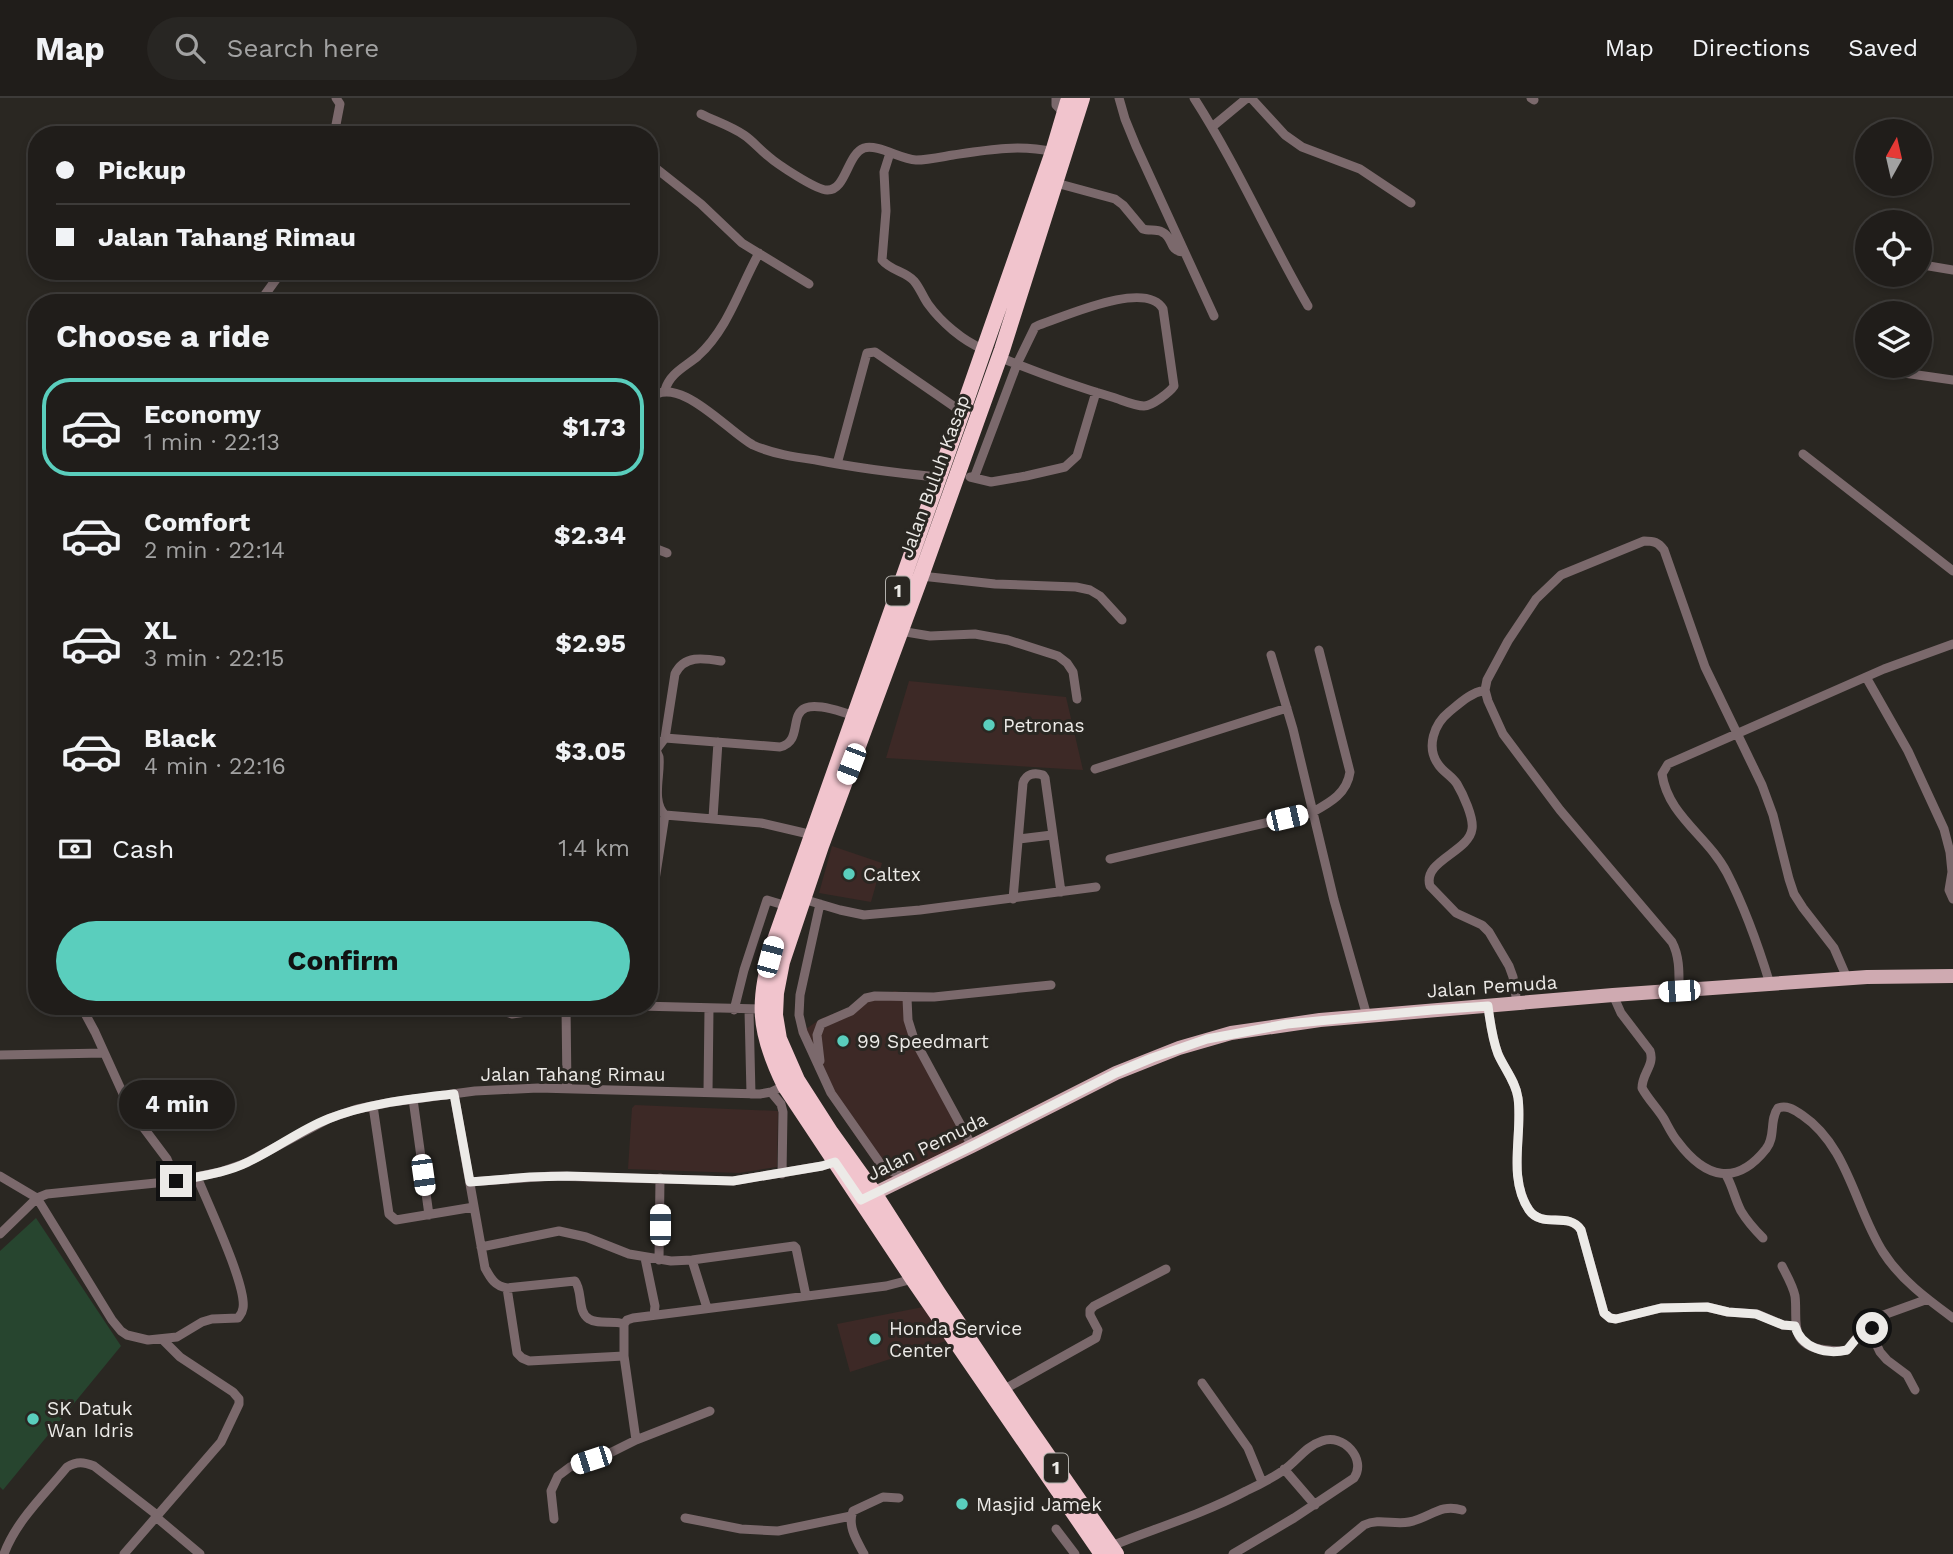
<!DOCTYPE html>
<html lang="en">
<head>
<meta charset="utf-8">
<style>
	body { margin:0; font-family:"Work Sans",sans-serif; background:#282623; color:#f1f3f6; height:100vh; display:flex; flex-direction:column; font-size:26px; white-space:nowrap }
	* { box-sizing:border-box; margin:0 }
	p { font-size:23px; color:#a2a2a2 }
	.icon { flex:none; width:38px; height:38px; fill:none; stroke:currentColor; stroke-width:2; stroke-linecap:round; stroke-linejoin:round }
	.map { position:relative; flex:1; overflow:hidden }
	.side { position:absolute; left:28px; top:196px; width:630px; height:721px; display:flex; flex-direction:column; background:#201d1a; border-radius:28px; box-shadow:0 4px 10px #0003,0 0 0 2px #3d3b39 }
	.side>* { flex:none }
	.hud { position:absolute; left:28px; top:28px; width:630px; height:154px; border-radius:28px; box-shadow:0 4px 10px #0003,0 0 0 2px #3d3b39; display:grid; align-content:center; height:154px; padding:0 28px; background:#201d1a }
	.needle { width:46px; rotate:8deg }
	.buttons { position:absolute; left:1855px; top:21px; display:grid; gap:14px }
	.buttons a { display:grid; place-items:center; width:77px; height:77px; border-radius:50%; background:#201d1a; box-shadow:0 4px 10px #0003,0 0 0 2px #3d3b39; font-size:35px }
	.end { position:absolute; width:32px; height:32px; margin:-16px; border:9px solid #eceae7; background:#111; box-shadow:0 0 0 4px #111 }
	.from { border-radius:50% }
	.bubble { position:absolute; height:49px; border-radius:24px; background:#201d1a; box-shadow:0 4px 10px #0003,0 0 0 2px #3d3b39; font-size:23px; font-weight:700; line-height:49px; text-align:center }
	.car { position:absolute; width:21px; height:42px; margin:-21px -10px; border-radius:9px; box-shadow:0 0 5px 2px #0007; background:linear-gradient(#fff 24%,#345 0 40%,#fff 0 76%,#345 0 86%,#fff 0) }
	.hud b { display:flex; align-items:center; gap:24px; height:66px; font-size:26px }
	.hud b+b { border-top:2px solid #3d3b39 }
	.hud i { width:18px; height:18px; background:#f1f3f6 }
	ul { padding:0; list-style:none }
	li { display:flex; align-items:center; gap:21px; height:98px; margin:0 14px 10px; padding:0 14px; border:4px solid transparent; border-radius:28px }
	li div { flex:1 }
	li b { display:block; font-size:26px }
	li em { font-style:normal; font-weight:700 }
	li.on { border-color:#5acebd }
	li>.icon { width:63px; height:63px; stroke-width:1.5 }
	h2 { padding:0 28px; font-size:32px; line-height:84px }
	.pay { display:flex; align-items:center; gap:18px; height:77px; padding:0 28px; font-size:26px }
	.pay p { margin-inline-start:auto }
	.action { display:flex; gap:14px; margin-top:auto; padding:14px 28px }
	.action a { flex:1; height:80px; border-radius:42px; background:#5acebd; color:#111; font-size:28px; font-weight:700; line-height:80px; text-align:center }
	header { display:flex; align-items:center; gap:42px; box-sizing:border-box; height:98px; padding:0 35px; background:#201d1a; border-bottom:2px solid #3d3b39 }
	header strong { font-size:33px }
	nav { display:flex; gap:38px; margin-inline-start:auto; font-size:24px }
	.search { width:490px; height:63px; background:#282623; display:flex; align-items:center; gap:18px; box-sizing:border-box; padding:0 24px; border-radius:38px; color:#a2a2a2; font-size:26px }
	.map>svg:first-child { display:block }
	.commercial { fill:#3d2926 }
	.garden { fill:#27452f }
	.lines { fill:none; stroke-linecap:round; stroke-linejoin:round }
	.street { stroke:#7b696c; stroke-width:9 }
	.primary { stroke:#cfaab1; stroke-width:14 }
	.highway { stroke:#f1c4cd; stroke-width:16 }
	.route { stroke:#eceae7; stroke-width:9 }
	.poi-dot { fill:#5acebd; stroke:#2a2722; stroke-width:2.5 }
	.labels { text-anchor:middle; stroke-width:6; stroke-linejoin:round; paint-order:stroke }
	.shield { fill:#2a2722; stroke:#b2b0ac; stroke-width:2 }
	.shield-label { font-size:18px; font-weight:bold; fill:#eceae7 }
	.street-label { font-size:19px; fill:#eceae7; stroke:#2a2722 }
	.poi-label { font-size:19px; fill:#eceae7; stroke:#2a2722; text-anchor:start }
</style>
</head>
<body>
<header>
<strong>Map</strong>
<div class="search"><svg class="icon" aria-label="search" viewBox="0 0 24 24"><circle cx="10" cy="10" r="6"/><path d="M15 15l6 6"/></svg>Search here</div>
<nav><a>Map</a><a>Directions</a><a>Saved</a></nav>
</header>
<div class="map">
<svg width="1953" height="1456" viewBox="0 0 1953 1456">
	<rect width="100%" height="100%" fill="#2a2722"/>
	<path class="commercial" d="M909,583L1066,599L1083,672L886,660Z
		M832,748L882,765L871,804L819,795Z
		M895,893L911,897V920L917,943L974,1043L886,1082L828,998L800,935L822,920Z
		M635,1007L778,1013L777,1069L739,1075L628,1071L632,1010Z
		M923,1209L946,1243L850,1274L837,1226Z"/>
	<path class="garden" d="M36,1120L121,1248L3,1392L0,1389V1153Z"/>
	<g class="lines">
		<path class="street" d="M1056,0V7L1065,16
			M1119,0L1125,21L1136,48L1214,218
			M1194,0C1237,67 1268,139 1308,208
			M1251,0L1285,37L1302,49L1360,71L1411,105
			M1531,0L1534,2
			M701,16C715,23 731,28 744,37C753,43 759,51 768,58C777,66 816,92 827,92C846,93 847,56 864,50C878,46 900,61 916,62C928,62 941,59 953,57C986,52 1020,46 1053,54
			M1212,29L1247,0
			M334,37L340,6L336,0
			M890,55L884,74L886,113L882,162C891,173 905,173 914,183C920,190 923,199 928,206C941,224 963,243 983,251
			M653,68L701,106L742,145L809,186
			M1056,85L1115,101L1123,107L1143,131C1149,133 1157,131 1162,134C1174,139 1168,153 1183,154
			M1923,167L1953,172
			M259,205L282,173
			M1890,273L1953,282
			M665,292C670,275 685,269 698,258C728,231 740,189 759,155
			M649,301C678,274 727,333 753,347C773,356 795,359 816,362C856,370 897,375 937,379
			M1803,356L1953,473
			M837,366L867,255L875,254L962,314
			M970,379L991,384L1026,378L1065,369L1077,358L1096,294
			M974,380L1017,266L1035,229L1039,227C1064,219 1146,181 1163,211L1174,288C1170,294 1152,308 1144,308C1134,308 1122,302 1112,299C1074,288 1036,274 999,259
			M649,448L667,455
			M921,478L995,486L1076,489L1090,492L1100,498L1122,522
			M900,533L930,538L975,536L1008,542L1058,558L1067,565L1073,574L1077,601
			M1271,557L1293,631L1334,802L1367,918
			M1866,579L1908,653L1944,731L1950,754L1952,774L1949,792L1953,801
			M1485,592C1470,595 1460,605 1449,614C1434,626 1426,649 1438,666C1443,674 1452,678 1457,686C1463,696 1474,720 1472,731C1469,754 1422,763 1430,788L1456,815L1482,827L1489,834L1509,868L1513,879L1517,905
			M665,640L780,649C813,641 769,587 854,618
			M649,646L656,652L659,659C661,677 651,703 665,717L649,821
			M656,652L665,640L675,576C684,557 703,560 721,563
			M1095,671L1287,610
			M665,717L761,725L813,737
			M713,720L718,644
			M1019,741L1052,737
			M1110,761L1313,714C1331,704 1347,695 1350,674L1319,552
			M803,801L840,812L864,817L920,812L1096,789
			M1013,801L1023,685C1026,676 1034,674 1043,677L1045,680L1061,794
			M820,806L800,897L799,917L803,934L831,995L880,1065L889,1072L906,1080
			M1770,886C1759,850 1744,808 1727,775C1708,738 1668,718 1662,676L1668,666L1884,571L1953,546
			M1679,893C1679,876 1680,859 1672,844L1560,712L1503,636L1488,603L1485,592L1487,582L1508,543L1536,501L1561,477L1644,443C1654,443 1658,444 1664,452L1705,569L1762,687L1773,717L1789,781L1794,796L1803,810L1834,850L1847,880
			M1613,897L1621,915L1650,953C1655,967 1642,975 1642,990C1648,1001 1657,1010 1664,1021C1668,1028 1672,1037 1678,1044C1705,1080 1736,1089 1766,1051C1776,1039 1769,1022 1778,1010C1788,1007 1794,1012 1802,1017C1848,1048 1855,1110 1883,1154C1900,1181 1927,1201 1953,1220
			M907,900L908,922L914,941L972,1048
			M81,908L95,934L124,998L137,1021L167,1061L176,1083
			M504,908L506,914L512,916L570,908
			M639,908L761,911
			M1488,908C1490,924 1492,940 1498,956C1504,970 1516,984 1518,1000C1523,1036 1507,1078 1529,1112C1542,1131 1569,1113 1581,1132L1604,1215L1610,1220L1616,1221L1661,1210L1707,1209L1728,1214L1757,1216L1783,1227L1795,1228
			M566,909L567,990
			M734,912L744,872L767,802L787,808
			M749,912L751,996
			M0,957L104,955
			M820,963L817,937L821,926L851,913L866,900L875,898L934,899L1051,887
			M708,994L709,911
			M771,994L781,1006L783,1014L782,1076
			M454,996L485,1170C491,1181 495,1188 507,1190L517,1255L522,1260L529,1263L624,1258
			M413,1001L429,1117
			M373,1008L389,1116L396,1122L474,1109
			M1726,1077C1733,1089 1735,1102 1741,1113C1747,1123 1755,1132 1763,1140
			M0,1078L37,1100L112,1222L121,1233L127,1237L148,1242L177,1239L202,1224L212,1221L238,1220C241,1216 242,1216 243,1210C247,1188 207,1104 197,1079
			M470,1084L551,1078L733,1083L822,1068L835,1064
			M0,1136L37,1100L47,1096L176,1083L220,1074L246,1065L330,1020L357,1011L392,1004L475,993L538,990L760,996L771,994L786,987
			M481,1149L559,1133L586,1139L629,1156L671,1163L692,1162L794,1148L796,1150L806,1198
			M645,1160L655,1208L654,1217
			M659,1162L660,1080
			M692,1162L707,1210
			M1782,1168C1787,1178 1793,1188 1795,1198C1798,1221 1788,1245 1820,1251C1829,1252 1838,1254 1847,1252L1867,1227L1878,1219L1928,1201
			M507,1190L575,1183C583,1193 577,1214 589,1221C598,1227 614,1222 624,1226
			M1871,1223L1872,1237L1880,1254L1887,1262L1907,1277L1915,1292
			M1202,1285L1248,1350L1262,1384
			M1003,1292L1096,1240L1098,1232L1090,1217V1212L1094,1208L1166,1171
			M636,1342L624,1258V1226L627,1222L633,1220L886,1188L913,1181
			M1284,1371L1315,1407
			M156,1419L200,1456
			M685,1420L741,1431L778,1433L851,1418
			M554,1421L551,1393L558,1378L570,1369L612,1354L636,1342L710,1313
			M1056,1431L1075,1456
			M1111,1448C1156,1430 1203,1416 1246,1393C1259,1387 1272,1380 1284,1372C1297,1363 1306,1348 1322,1343C1343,1335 1367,1361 1354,1380L1294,1420L1233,1456
			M4,1456C16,1423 45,1396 67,1369C77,1363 84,1364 94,1368L157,1417
			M124,1456L221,1344L239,1306V1301L233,1294L180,1259L162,1241
			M864,1456C857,1443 847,1428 853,1413L883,1399L899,1400
			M1329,1456L1364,1427C1379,1420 1394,1427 1409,1424C1430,1420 1440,1405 1462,1412"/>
		<path class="primary" d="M865,1100L972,1048L1116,975L1179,950L1231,935L1320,922L1613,897L1867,879L1953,878"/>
		<path class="highway" d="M1069,0L1053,54L967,300L775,842C758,903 756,929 785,988L913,1181L1102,1456
			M1082,0L1002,252L921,478L821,748L782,864L776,895L775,917L779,941L797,982L831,1035L874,1095L938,1195L1025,1325L1116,1456"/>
	</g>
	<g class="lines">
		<path class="route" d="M176,1083C200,1078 226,1075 248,1064C276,1051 300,1032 328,1021C368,1005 412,1001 454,996L470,1084L530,1079L567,1078L733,1083L822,1068L835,1064L861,1102L972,1048L1116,975L1152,960L1207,941L1287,926L1432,912L1488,908C1490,924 1492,940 1498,956C1504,970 1516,984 1518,1000C1523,1036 1507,1079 1529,1112C1542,1131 1569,1113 1581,1132L1604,1215L1610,1220L1616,1221L1661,1210L1707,1209L1728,1214L1756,1216L1783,1227L1795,1228C1801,1250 1826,1257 1847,1252L1871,1223L1872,1230"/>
	</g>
	<g class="poi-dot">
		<circle cx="989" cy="627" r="7"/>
		<circle cx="849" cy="776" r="7"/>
		<circle cx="843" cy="943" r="7"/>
		<circle cx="875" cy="1241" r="7"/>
		<circle cx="33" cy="1321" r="7"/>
		<circle cx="962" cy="1406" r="7"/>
	</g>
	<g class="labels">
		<g class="shield">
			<rect x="886" y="478.5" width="24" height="29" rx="5"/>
			<rect x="1044" y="1355.5" width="24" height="29" rx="5"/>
		</g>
		<g class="shield-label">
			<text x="898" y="499">1</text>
			<text x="1056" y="1376">1</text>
		</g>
		<g class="street-label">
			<text transform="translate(934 378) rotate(-70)" y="7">Jalan Buluh Kasap</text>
			<text transform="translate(1492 888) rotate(-4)" y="7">Jalan Pemuda</text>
			<text x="573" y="983">Jalan Tahang Rimau</text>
			<text transform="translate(927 1048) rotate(-26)" y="7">Jalan Pemuda</text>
		</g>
		<g class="poi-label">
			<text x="1003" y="634">Petronas</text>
			<text x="863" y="783">Caltex</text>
			<text x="857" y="950">99 Speedmart</text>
			<text x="889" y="1237">Honda Service<tspan x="889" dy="22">Center</tspan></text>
			<text x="47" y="1317">SK Datuk<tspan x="47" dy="22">Wan Idris</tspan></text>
			<text x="976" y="1413">Masjid Jamek</text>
		</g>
	</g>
</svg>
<div class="buttons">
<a><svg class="needle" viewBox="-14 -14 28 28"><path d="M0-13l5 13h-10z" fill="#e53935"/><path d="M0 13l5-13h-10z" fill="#a2a2a2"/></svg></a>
<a><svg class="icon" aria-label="locate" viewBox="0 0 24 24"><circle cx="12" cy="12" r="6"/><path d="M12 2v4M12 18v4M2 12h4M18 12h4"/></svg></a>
<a><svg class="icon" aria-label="layers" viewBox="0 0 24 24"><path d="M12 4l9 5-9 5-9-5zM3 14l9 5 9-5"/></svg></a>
</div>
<i class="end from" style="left:1872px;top:1230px"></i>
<i class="end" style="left:176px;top:1083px"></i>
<div class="bubble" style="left:119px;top:982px;width:116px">4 min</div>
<i class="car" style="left:851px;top:666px;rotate:201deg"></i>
<i class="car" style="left:1287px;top:720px;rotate:77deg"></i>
<i class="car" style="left:770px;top:859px;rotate:15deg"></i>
<i class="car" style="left:1679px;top:893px;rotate:266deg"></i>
<i class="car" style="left:423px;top:1077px;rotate:172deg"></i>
<i class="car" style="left:660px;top:1127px;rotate:0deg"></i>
<i class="car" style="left:591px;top:1362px;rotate:252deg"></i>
<div class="hud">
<b><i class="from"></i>Pickup</b>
<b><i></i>Jalan Tahang Rimau</b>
</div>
<section class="side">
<h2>Choose a ride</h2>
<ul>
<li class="on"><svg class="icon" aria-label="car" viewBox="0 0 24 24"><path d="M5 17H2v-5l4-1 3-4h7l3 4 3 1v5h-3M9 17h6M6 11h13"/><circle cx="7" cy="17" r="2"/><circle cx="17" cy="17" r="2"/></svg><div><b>Economy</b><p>1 min · 22:13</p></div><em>$1.73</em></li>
<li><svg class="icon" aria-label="car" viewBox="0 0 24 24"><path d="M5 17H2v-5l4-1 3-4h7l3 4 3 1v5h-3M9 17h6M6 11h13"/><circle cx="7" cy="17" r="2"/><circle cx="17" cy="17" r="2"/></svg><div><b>Comfort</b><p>2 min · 22:14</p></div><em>$2.34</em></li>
<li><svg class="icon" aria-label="car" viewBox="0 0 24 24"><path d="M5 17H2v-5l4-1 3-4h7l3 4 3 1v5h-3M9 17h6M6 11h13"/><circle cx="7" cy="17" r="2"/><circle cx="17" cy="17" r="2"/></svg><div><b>XL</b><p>3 min · 22:15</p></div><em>$2.95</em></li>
<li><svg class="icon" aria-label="car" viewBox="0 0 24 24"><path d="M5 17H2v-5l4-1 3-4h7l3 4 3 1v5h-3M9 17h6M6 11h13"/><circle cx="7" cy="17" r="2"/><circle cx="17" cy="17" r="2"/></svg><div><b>Black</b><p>4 min · 22:16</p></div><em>$3.05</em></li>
</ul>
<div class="pay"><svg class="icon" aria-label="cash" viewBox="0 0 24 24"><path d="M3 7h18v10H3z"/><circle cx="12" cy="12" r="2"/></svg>Cash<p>1.4 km</p></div>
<div class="action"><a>Confirm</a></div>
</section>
</div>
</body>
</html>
